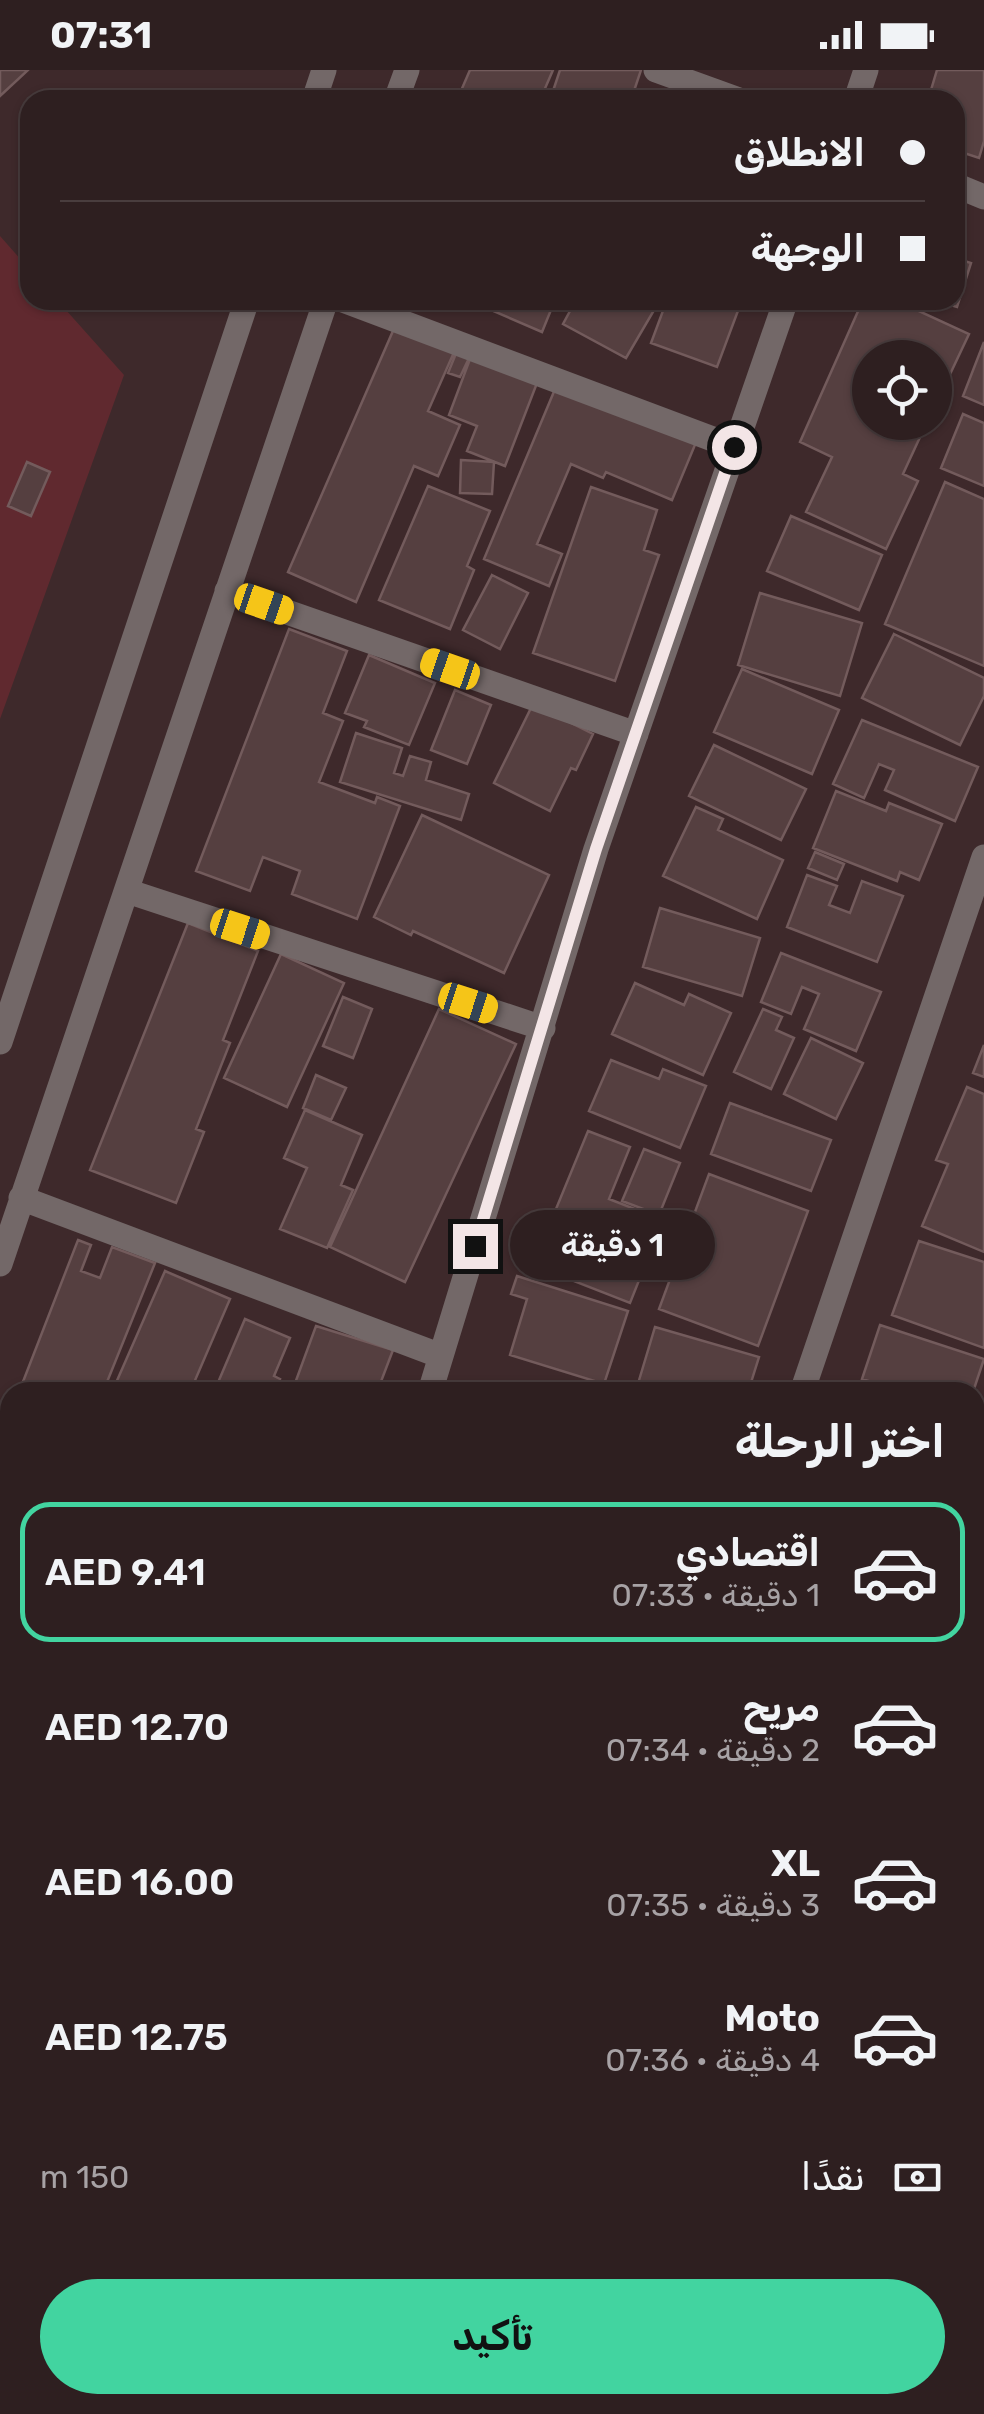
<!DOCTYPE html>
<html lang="ar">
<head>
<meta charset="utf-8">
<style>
	body { margin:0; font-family:Rubik,"Noto Sans Arabic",sans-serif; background:#362729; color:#f1f3f6; direction:rtl; height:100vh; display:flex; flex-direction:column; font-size:38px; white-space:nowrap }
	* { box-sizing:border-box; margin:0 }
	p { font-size:32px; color:#a7a2a5 }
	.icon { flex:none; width:55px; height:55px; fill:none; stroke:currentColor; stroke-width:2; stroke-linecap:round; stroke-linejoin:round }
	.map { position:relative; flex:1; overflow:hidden; direction:ltr }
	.drawer { position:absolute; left:0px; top:1312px; width:985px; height:1032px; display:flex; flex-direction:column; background:#2e1f20; border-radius:30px 30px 0 0; box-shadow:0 2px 8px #0004,0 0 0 2px #493d3e; direction:rtl }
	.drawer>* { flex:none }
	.top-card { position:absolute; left:20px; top:20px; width:945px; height:220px; border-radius:30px; box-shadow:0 2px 8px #0004,0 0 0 2px #493d3e; direction:rtl; display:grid; align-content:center; height:220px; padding:0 40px; background:#2e1f20 }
	.buttons { position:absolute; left:852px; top:270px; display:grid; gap:20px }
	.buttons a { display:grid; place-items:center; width:100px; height:100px; border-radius:50%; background:#2e1f20; box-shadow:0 2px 8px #0004,0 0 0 2px #493d3e; font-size:50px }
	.end { position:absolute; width:45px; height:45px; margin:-22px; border:12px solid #f3e5e6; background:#111; box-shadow:0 0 0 5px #111 }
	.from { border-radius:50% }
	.bubble { position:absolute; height:70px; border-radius:35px; background:#2e1f20; box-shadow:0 2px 8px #0004,0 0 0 2px #493d3e; font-size:32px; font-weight:600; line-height:70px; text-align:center; direction:rtl }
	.car { position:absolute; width:30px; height:60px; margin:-30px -15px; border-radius:12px; box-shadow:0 0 8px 2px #0007; background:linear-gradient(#f5c518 24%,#345 0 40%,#f5c518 0 76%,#345 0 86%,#f5c518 0) }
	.top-card b { display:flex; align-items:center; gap:35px; height:95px; font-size:38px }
	.top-card b+b { border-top:2px solid #493d3e }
	.top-card i { width:25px; height:25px; background:#f1f3f6 }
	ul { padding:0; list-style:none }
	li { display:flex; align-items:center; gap:30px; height:140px; margin:0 20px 15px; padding:0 20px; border:5px solid transparent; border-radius:30px }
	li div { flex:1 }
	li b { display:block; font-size:38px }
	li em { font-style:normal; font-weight:600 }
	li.on { border-color:#42d4a0 }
	li>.icon { width:90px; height:90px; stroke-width:1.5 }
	h2 { padding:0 40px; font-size:45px; line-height:120px }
	.pay { display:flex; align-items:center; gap:25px; height:110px; padding:0 40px; font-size:38px }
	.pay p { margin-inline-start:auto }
	.cta { display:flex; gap:20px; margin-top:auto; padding:20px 40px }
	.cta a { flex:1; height:115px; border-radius:60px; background:#42d4a0; color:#111; font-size:40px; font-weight:600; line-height:115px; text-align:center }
	.status { display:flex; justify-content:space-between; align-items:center; height:70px; padding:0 50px; background:#2e1f20; direction:ltr }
	.status svg { height:28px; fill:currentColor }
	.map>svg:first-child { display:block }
	.green { fill:#60292f }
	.building { fill:#553f40; stroke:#735b5c; stroke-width:2.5 }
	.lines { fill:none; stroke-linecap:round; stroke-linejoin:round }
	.minor { stroke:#736868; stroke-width:25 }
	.major { stroke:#b59fa0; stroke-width:25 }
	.route { stroke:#f3e5e6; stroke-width:12 }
</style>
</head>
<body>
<div class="status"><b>07:31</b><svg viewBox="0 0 49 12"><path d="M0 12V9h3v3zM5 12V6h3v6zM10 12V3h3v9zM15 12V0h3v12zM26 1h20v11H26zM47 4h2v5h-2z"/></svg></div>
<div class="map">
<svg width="984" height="2344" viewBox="0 0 984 2344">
	<rect width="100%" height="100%" fill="#3e292b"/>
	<path class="green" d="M0,166L30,200V230H57L124,305L0,649Z"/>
	<path class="building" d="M0,0H28L0,26Z
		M470,0H553L540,30H457Z
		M560,0H641L631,30H550Z
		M937,0H984V71L979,88L955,80V30H928Z
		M955,188L971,193L957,237L934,230H955Z
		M468,230H555L542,262Z
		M576,230H660L626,288L563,254Z
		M667,230H742L717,297L651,273Z
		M863,230H895L969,264L935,336V288H870V352H927L903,404L918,411L886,479L806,442L832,387L800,372Z
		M396,254L455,280L428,341L460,355L438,406L414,396L356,532L288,502Z
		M984,272V335L963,326Z
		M457,281L470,286L460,307L448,303Z
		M470,289L537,313L505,396L467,381L477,356L449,345Z
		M558,312L697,370L672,430L606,402L603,408L571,394L537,474L562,484L549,516L484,489Z
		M963,344L984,353V416L941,398Z
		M461,390L494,392L492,424L460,423Z
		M27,392L50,402L31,446L8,436Z
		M945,412L984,429V596L885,554Z
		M428,416L490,441L467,496L474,500L450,559L379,530Z
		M591,417L657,440L644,480L659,485L615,611L533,583Z
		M791,446L882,485L859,540L767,501Z
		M492,505L528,523L500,579L463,560Z
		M760,523L862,553L840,626L738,595Z
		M289,559L347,581L323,643L343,651L319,712L375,733L377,727L400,736L357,849L292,824L300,801L263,787L250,821L196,801Z
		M894,564L984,608V626L960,675L862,628Z
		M369,585L435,613L409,675L364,657L367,651L345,643Z
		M742,599L839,640L812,704L714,662Z
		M455,620L491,635L467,694L431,680Z
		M533,634L593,664L576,700L571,698L550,741L494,713Z
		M862,650L978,697L955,751L885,720L894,700L879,694L864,728L833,714Z
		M356,663L402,678L394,703L403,706L410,686L431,692L426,710L469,724L461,750L340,712Z
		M714,675L806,719L781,770L689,726Z
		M836,721L886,741L889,733L942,754L919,810L900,802L897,811L813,778Z
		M696,737L723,749L718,760L783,790L757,849L663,806Z
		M422,745L549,805L504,903L413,861L411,865L374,847Z
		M815,782L844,794L837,810L808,798Z
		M807,805L837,816L829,835L850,843L862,811L903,826L877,892L787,857Z
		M660,838L760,868L742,926L643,897Z
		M188,853L258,881L223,970L230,973L196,1059L204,1062L176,1133L90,1100Z
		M781,883L881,922L856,981L804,959L819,924L802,917L791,944L761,932Z
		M281,884L344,913L287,1037L224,1008Z
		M635,913L684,935L689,924L731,943L703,1005L612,964Z
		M343,927L372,939L353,988L323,976Z
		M439,939L516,974L405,1212L330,1177Z
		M763,939L782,947L776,960L794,968L771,1019L734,1002Z
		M811,968L863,993L836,1049L784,1024Z
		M984,975V1007L973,1003Z
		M611,990L659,1009L663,999L706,1016L680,1078L589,1041Z
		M316,1005L346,1018L331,1050L303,1038Z
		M967,1017L984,1024V1182L922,1156L948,1094L936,1090Z
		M730,1033L831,1070L811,1121L711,1084Z
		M305,1040L362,1065L341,1115L353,1120L327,1178L280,1159L307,1098L284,1088Z
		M588,1061L630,1077L609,1129L663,1150L630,1233L533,1195Z
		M644,1079L680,1093L659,1145L622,1131Z
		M709,1104L808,1141L758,1276L659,1239Z
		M78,1170L91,1175L81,1201L100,1208L112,1177L155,1193L103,1322H19Z
		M919,1171L984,1192V1278L892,1245Z
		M165,1201L230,1229L190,1322H112Z
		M517,1206L628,1241L604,1314L510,1285L527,1229L511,1224Z
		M245,1249L290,1268L274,1306L280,1309L274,1322H214Z
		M880,1255L984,1289L973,1322H904L862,1309Z
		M316,1256L393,1280L377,1322H313L294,1316Z
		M655,1257L759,1287L748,1322H657L637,1317Z
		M10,1345V1426L0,1422V1371Z
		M984,1391V1434L975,1431V1417Z
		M984,1573V1672L975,1669V1602Z
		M975,1676L984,1679V1692L975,1720Z
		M3,2024L10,2033V2088L0,2096V2027Z
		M10,2119V2194L0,2204V2129Z
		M984,2240V2344L960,2335H975V2264Z
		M92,2335H274L282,2344H100Z
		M784,2335H827L824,2344H806Z"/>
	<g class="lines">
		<path class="minor" d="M656,0L739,30
			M314,30L324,0
			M396,30L407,0
			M856,30L866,0
			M955,115L984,127
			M343,230L734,377
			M227,521L636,664
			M127,821L543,958
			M0,972L247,230
			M21,1128L441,1286
			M0,1194L326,230
			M430,1322L596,779L786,230
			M802,1322L984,787
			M975,1502L984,1505
			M650,2335L658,2344"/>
		<path class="major" d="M0,1567L10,1571
			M0,1650L10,1654
			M0,1795L10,1806
			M975,1892L984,1894
			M0,1952L10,1962
			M975,2006L984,2010
			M367,2335L376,2344
			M491,2335L499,2344"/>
	</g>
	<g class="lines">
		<path class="route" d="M475,1176L596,779L734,377"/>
	</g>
</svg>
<div class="buttons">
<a><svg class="icon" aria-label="locate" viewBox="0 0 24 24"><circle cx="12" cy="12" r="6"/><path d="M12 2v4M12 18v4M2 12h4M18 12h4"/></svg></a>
</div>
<i class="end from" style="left:734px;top:377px"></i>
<i class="end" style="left:475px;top:1176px"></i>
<div class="bubble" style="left:510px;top:1140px;width:205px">1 دقيقة</div>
<i class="car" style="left:264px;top:534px;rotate:109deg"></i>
<i class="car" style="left:450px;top:599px;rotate:289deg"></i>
<i class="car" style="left:240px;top:859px;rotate:108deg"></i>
<i class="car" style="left:468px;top:933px;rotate:108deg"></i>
<div class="top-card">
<b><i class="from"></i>الانطلاق</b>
<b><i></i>الوجهة</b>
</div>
<section class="drawer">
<h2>اختر الرحلة</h2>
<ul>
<li class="on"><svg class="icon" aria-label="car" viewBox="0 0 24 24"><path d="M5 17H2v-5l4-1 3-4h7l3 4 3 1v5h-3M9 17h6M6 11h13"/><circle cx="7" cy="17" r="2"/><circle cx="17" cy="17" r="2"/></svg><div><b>اقتصادي</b><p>1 دقيقة · 07:33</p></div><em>AED 9.41</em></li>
<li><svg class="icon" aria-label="car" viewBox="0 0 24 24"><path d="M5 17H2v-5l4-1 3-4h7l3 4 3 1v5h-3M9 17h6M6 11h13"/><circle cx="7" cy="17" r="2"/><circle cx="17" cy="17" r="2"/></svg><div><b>مريح</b><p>2 دقيقة · 07:34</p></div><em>AED 12.70</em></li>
<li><svg class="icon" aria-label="car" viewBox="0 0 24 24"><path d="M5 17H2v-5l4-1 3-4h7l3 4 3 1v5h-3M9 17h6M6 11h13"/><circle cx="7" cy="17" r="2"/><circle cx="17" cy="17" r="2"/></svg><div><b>XL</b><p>3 دقيقة · 07:35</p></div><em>AED 16.00</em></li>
<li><svg class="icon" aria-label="car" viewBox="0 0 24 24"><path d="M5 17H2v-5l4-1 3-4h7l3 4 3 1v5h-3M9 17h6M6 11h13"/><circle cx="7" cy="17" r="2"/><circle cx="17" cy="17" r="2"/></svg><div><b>Moto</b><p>4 دقيقة · 07:36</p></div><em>AED 12.75</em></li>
</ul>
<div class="pay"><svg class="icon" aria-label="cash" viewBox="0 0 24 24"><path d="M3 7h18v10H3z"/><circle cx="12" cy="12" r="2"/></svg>نقدًا<p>150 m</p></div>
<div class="cta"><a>تأكيد</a></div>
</section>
</div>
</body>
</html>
